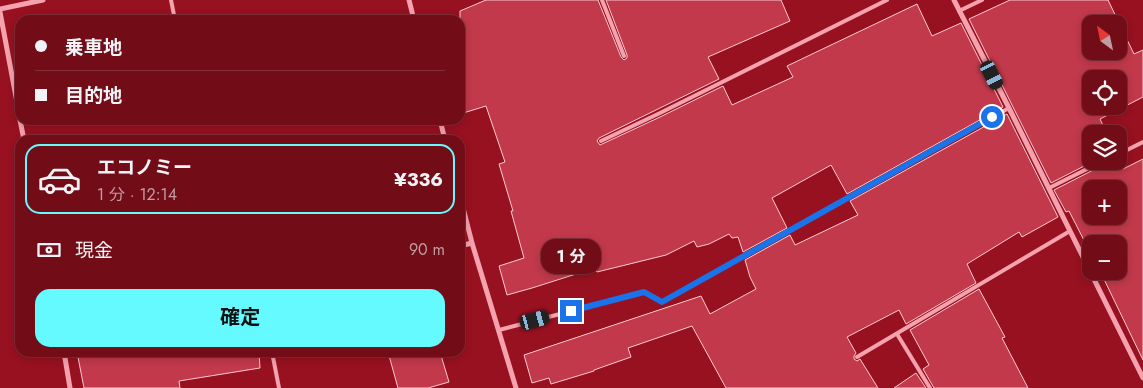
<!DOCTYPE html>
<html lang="ja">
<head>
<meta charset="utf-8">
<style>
	body { margin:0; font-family:Jost,"Noto Sans JP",sans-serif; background:#771621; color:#f1f3f6; height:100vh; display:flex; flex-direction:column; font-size:19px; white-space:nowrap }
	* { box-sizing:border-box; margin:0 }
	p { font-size:16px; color:#c19ca2 }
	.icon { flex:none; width:28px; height:28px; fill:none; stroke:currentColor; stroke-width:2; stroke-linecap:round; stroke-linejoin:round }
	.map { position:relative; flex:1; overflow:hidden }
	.side { position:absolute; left:15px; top:135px; width:450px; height:222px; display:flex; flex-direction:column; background:#720d18; border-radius:15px; box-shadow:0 2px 8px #0003,0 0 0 1px #842d37 }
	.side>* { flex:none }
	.top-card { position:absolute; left:15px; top:15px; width:450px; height:110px; border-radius:15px; box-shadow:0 2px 8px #0003,0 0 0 1px #842d37; display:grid; align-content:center; height:110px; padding:0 20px; background:#720d18 }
	.needle { width:32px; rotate:327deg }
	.tools { position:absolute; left:1082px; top:15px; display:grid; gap:10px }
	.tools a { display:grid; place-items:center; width:45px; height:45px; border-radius:10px; background:#720d18; box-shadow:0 2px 8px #0003,0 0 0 1px #842d37; font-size:25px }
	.end { position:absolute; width:22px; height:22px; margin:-11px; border:6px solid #1a73e8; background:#fff; box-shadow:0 0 0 2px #fff }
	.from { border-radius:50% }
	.bubble { position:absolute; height:35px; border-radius:15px; background:#720d18; box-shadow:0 2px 8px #0003,0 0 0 1px #842d37; font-size:16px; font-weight:700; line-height:35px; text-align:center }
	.car { position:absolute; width:15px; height:30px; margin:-15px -8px; border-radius:6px; box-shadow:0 0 4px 1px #0007; background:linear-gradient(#222 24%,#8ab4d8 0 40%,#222 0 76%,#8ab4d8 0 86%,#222 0) }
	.top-card b { display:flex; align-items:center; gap:18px; height:48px; font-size:19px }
	.top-card b+b { border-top:1px solid #842d37 }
	.top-card i { width:12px; height:12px; background:#f1f3f6 }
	ul { padding:9px 0 0; list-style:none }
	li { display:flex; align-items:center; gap:15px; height:70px; margin:0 10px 8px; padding:0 10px; border:2px solid #842d37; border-radius:15px }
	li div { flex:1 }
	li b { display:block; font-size:19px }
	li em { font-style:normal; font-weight:700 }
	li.selected { border-color:#65faff }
	li>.icon { width:45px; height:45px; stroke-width:1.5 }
	.pay { display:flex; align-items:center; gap:12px; height:55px; padding:0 20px; font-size:19px }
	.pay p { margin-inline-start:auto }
	.button { display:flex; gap:10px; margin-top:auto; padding:10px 20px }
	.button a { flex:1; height:58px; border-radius:15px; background:#65faff; color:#111; font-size:20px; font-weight:700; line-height:58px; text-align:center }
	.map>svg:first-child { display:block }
	.building { fill:#c1394a; stroke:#fecad1; fill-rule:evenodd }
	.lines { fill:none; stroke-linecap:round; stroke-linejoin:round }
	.lane { stroke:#f4a2ad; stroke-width:4 }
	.street { stroke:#f4a2ad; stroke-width:5 }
	.route { stroke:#1a73e8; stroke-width:6 }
</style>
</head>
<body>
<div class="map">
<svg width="1143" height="388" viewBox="0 0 1143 388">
	<rect width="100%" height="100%" fill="#981120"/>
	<path class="building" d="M486,0H598L621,57L624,60L627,58V55L606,0H781L790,21L708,57L719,79L599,138L597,141L600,145L660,117L723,86L732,105L793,77L787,66L917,4L932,36L961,23L1003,107L847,194L831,165L772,198L787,228L743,252L738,237L732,238L729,234L709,244L697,247L694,241L666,255L597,272L595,268L532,288L507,295L499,266L524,258L511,211H513L499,164L505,162L486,106L460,114V11Z
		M1010,0H1108L1134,54L1143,50V97L1100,119L1107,134H1091V161H1094L1051,183L969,19ZM1091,24H1119V51H1091ZM1091,79H1119V106H1091Z
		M1007,114L1058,217L1022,237L1019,232L967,264L976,283L906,324L899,310L847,337L856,353L854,356V359L857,361L860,359L878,388H726L692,326L628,348L631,357L594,370V371L551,384L549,378L532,383L524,355L701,296L710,314L756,289L750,277L745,260L790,235L795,245L858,215L850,201Z
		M1119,159L1123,169L1143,159V360L1100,271H1119V244H1091V254L1069,211L1066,212L1054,190L1105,164L1107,161H1119ZM1091,189H1119V216H1091Z
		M979,289L1005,337L1002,338L1028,388H934L923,369L929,365L910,330Z
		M77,352H259L260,368L179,381L180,388H84Z
		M388,352H440L449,382L428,388H398Z
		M916,373L926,388H894Z"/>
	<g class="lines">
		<path class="lane" d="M171,0L175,20
			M602,0L624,56
			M959,11L982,0
			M601,141L658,114L887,0
			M1119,154L1143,142
			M1049,188L1103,161
			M499,330L644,292L662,302L1009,108
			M897,334L930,388
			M272,352L279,388
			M857,357L1070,231"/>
		<path class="street" d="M409,0L414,20
			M954,0L1009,108L1143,378
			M0,9L43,0
			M0,12L20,118
			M20,120L24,140
			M440,120L445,140
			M460,196L472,243L516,388
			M460,246L472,243
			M64,352L70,388"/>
	</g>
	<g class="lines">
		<path class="route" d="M571,311L644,292L662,302L992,117"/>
	</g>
</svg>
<div class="tools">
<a><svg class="needle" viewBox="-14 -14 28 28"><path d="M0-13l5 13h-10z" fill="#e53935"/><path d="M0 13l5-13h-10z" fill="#c19ca2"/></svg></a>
<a><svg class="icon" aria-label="locate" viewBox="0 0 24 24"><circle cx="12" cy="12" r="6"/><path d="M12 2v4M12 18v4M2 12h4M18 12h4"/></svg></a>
<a><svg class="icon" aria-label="layers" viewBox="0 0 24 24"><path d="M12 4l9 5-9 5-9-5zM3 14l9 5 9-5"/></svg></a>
<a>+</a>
<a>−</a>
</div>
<i class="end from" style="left:992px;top:117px"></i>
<i class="end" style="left:571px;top:311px"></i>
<div class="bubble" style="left:541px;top:239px;width:60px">1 分</div>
<i class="car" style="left:992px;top:75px;rotate:153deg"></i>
<i class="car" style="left:535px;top:320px;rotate:75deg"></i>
<div class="top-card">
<b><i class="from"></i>乗車地</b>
<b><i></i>目的地</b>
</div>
<section class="side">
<ul>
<li class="selected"><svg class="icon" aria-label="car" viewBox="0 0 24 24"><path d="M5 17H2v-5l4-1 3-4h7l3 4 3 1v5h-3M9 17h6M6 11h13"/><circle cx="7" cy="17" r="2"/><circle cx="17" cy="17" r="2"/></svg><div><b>エコノミー</b><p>1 分 · 12:14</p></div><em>¥336</em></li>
</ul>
<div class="pay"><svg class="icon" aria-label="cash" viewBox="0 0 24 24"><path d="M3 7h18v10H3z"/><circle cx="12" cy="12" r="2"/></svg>現金<p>90 m</p></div>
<div class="button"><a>確定</a></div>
</section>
</div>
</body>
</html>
